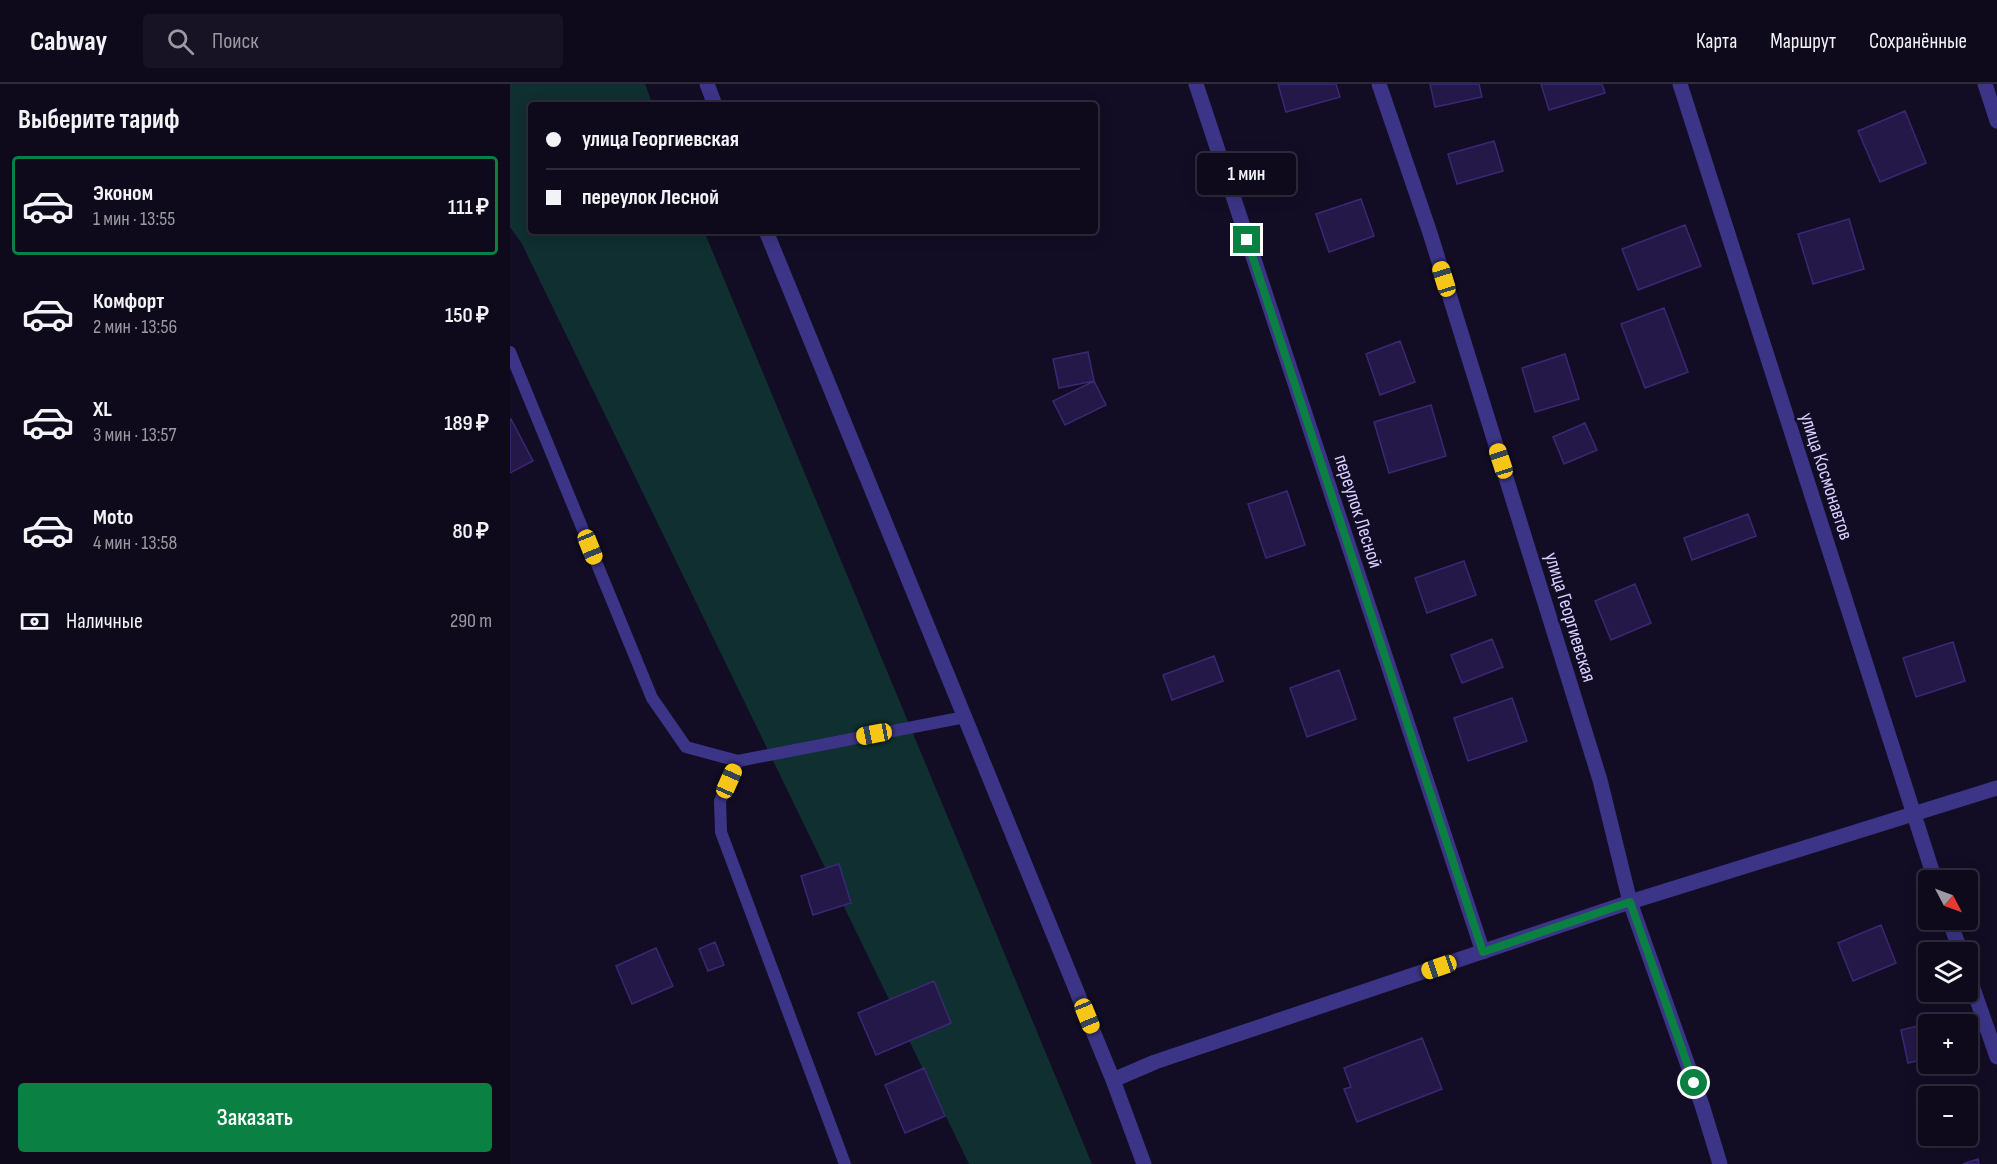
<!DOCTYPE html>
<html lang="ru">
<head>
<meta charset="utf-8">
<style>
	body { margin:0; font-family:"Sofia Sans Condensed",sans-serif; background:#171325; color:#f1f3f6; height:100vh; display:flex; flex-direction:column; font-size:22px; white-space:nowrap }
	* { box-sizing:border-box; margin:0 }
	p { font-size:20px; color:#9b9aa3 }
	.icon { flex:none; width:33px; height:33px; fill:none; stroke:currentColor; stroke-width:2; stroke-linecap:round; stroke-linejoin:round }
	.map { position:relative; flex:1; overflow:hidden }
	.drawer { display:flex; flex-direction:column; background:#0e0a1c; width:510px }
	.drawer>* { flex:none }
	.guide { position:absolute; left:18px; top:18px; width:570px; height:132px; border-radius:6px; box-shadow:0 3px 15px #0003,0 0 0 2px #2e2b3b; display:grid; align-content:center; height:132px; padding:0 18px; background:#0e0a1c }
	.needle { width:39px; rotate:131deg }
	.buttons { position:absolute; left:1408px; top:786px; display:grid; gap:12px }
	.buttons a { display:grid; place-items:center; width:60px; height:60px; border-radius:6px; background:#0e0a1c; box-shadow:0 3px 15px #0003,0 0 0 2px #2e2b3b; font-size:30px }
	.end { position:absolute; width:27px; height:27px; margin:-14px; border:8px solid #0b8043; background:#fff; box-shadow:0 0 0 3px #fff }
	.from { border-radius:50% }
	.bubble { position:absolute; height:42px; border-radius:6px; background:#0e0a1c; box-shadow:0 3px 15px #0003,0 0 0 2px #2e2b3b; font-size:20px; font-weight:600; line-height:42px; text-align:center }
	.car { position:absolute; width:18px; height:36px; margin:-18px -9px; border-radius:8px; box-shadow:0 0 4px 2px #0007; background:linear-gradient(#f5c518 24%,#345 0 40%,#f5c518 0 76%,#345 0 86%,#f5c518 0) }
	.guide b { display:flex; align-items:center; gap:21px; height:57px; font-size:22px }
	.guide b+b { border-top:2px solid #2e2b3b }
	.guide i { width:15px; height:15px; background:#f1f3f6 }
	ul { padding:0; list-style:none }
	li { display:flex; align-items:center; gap:18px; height:99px; margin:0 12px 9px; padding:0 6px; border:3px solid transparent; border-radius:6px }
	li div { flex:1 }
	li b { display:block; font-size:22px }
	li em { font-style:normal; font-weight:600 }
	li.on { border-color:#0b8043 }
	li>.icon { width:54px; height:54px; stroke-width:1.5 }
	h2 { padding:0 18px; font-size:27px; line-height:72px }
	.pay { display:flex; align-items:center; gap:15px; height:66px; padding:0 18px; font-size:22px }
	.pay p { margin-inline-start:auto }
	.action { display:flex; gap:12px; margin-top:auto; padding:12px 18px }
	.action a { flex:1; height:69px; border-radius:6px; background:#0b8043; color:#fff; font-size:24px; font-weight:600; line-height:69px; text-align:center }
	header { display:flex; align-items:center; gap:36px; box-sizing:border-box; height:84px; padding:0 30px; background:#0e0a1c; border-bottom:2px solid #2e2b3b }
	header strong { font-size:28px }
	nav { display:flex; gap:33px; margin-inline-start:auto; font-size:21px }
	.search { width:420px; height:54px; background:#171325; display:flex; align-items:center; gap:15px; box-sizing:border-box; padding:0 21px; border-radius:6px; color:#9b9aa3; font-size:22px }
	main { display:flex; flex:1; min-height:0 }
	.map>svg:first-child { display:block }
	.green { fill:#102f30 }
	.building { fill:#241848; stroke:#3b2875; stroke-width:1.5 }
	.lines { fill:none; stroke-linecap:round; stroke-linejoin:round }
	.service { stroke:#3c3587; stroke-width:12 }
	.minor { stroke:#3c3587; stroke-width:15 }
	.route { stroke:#0b8043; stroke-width:8 }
	.labels { text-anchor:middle; stroke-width:6; stroke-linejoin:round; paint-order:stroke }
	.street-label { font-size:20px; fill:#d9d1ff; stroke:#120d25 }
</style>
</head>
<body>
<header>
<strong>Cabway</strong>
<div class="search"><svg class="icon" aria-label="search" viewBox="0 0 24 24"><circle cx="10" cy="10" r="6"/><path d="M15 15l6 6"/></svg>Поиск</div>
<nav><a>Карта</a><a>Маршрут</a><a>Сохранённые</a></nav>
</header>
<main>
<section class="drawer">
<h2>Выберите тариф</h2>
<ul>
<li class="on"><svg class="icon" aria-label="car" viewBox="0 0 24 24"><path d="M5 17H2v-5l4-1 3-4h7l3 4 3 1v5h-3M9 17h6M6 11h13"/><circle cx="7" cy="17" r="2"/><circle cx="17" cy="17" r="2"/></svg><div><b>Эконом</b><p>1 мин · 13:55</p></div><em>111 ₽</em></li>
<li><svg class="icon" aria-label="car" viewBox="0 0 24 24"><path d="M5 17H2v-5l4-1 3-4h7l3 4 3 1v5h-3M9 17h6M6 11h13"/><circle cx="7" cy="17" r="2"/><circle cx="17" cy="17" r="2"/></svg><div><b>Комфорт</b><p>2 мин · 13:56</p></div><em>150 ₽</em></li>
<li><svg class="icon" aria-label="car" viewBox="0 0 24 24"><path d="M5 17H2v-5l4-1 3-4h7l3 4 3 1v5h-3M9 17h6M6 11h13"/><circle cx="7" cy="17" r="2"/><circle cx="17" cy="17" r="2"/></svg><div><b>XL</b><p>3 мин · 13:57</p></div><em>189 ₽</em></li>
<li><svg class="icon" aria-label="car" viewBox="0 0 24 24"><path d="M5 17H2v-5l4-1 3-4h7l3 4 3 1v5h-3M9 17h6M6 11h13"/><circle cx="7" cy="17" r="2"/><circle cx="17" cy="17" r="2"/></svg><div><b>Moto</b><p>4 мин · 13:58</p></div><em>80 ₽</em></li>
</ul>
<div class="pay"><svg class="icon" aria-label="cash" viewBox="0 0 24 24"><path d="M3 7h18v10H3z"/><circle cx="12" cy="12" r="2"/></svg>Наличные<p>290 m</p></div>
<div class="action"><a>Заказать</a></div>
</section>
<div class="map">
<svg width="1487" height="1080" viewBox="0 0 1487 1080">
	<rect width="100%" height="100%" fill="#120d25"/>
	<path class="green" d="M0,0H135L143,21H21V147H194L582,1080H459L12,160L0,143Z"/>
	<path class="building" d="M768,0H826L830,13L776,28Z
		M920,0H969L972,13L925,23Z
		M1031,0H1092L1095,9L1039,26Z
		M1395,27L1416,79L1370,98L1348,47Z
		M984,57L993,87L947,100L938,70Z
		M851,115L864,152L819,168L806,130Z
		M1339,135L1354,185L1303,200L1288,150Z
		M1175,141L1191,182L1128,206L1112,165Z
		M1154,224L1178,288L1135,304L1111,240Z
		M890,257L905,298L870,311L856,270Z
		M578,268L584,297L549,304L543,275Z
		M1055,270L1069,315L1025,328L1012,284Z
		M584,297L596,321L555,341L543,317Z
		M921,321L936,372L879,389L864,338Z
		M1,335L23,377L0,389V336Z
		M1075,339L1087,366L1054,380L1043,353Z
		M777,407L795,461L756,474L738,420Z
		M1238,430L1246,452L1182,476L1174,454Z
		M954,477L966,511L917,529L905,494Z
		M1125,500L1141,539L1101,556L1085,517Z
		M982,555L993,583L952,599L941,571Z
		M1443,558L1455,597L1406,613L1393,574Z
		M704,572L713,597L662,616L653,591Z
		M829,586L846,635L797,653L780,604Z
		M1002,614L1017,657L958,677L944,634Z
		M329,780L341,819L303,831L291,792Z
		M1371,841L1386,879L1343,897L1328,859Z
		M205,858L214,881L198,887L189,865Z
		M146,864L163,902L122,920L106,882Z
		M424,897L441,939L366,971L348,929Z
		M1420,939L1419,974L1398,979L1391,946Z
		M912,954L932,1005L847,1038L834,1005L841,1003L834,984Z
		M414,984L435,1032L395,1049L375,1001Z
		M1468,1075L1469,1080H1453Z"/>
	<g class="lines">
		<path class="service" d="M0,268L142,614L176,663L228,677L455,633
			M228,677L210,717L211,748L335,1080"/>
		<path class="minor" d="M197,0L205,21
			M686,0L973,868
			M869,0L920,149L1090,696L1120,818L1192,1021L1210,1080
			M1170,0L1425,796
			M1475,0L1487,37
			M256,147L603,996L634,1080
			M1439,836L1451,868
			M1458,890L1487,973
			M603,996L645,978L1120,818L1487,704"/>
	</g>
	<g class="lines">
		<path class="route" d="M737,156L973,868L1120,818L1184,999"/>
	</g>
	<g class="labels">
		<g class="street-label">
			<text transform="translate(1317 392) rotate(72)" y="7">улица Космонавтов</text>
			<text transform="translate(849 427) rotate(72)" y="7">переулок Лесной</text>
			<text transform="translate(1061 533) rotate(73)" y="7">улица Георгиевская</text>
		</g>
	</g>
</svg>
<div class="buttons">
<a><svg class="needle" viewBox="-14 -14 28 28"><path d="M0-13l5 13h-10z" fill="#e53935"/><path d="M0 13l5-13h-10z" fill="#9b9aa3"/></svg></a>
<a><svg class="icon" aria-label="layers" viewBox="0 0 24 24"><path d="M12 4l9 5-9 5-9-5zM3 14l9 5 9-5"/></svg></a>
<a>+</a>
<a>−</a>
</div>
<i class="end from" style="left:1184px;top:999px"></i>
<i class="end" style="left:737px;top:156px"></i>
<div class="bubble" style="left:687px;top:69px;width:99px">1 мин</div>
<i class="car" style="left:934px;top:195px;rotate:343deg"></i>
<i class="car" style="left:991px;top:377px;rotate:342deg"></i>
<i class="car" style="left:80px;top:463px;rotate:158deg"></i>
<i class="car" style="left:364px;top:650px;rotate:259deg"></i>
<i class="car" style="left:219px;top:697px;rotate:24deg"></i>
<i class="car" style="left:929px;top:883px;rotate:251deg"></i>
<i class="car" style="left:577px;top:932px;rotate:158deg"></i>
<div class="guide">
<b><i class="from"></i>улица Георгиевская</b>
<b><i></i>переулок Лесной</b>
</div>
</div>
</main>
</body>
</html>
